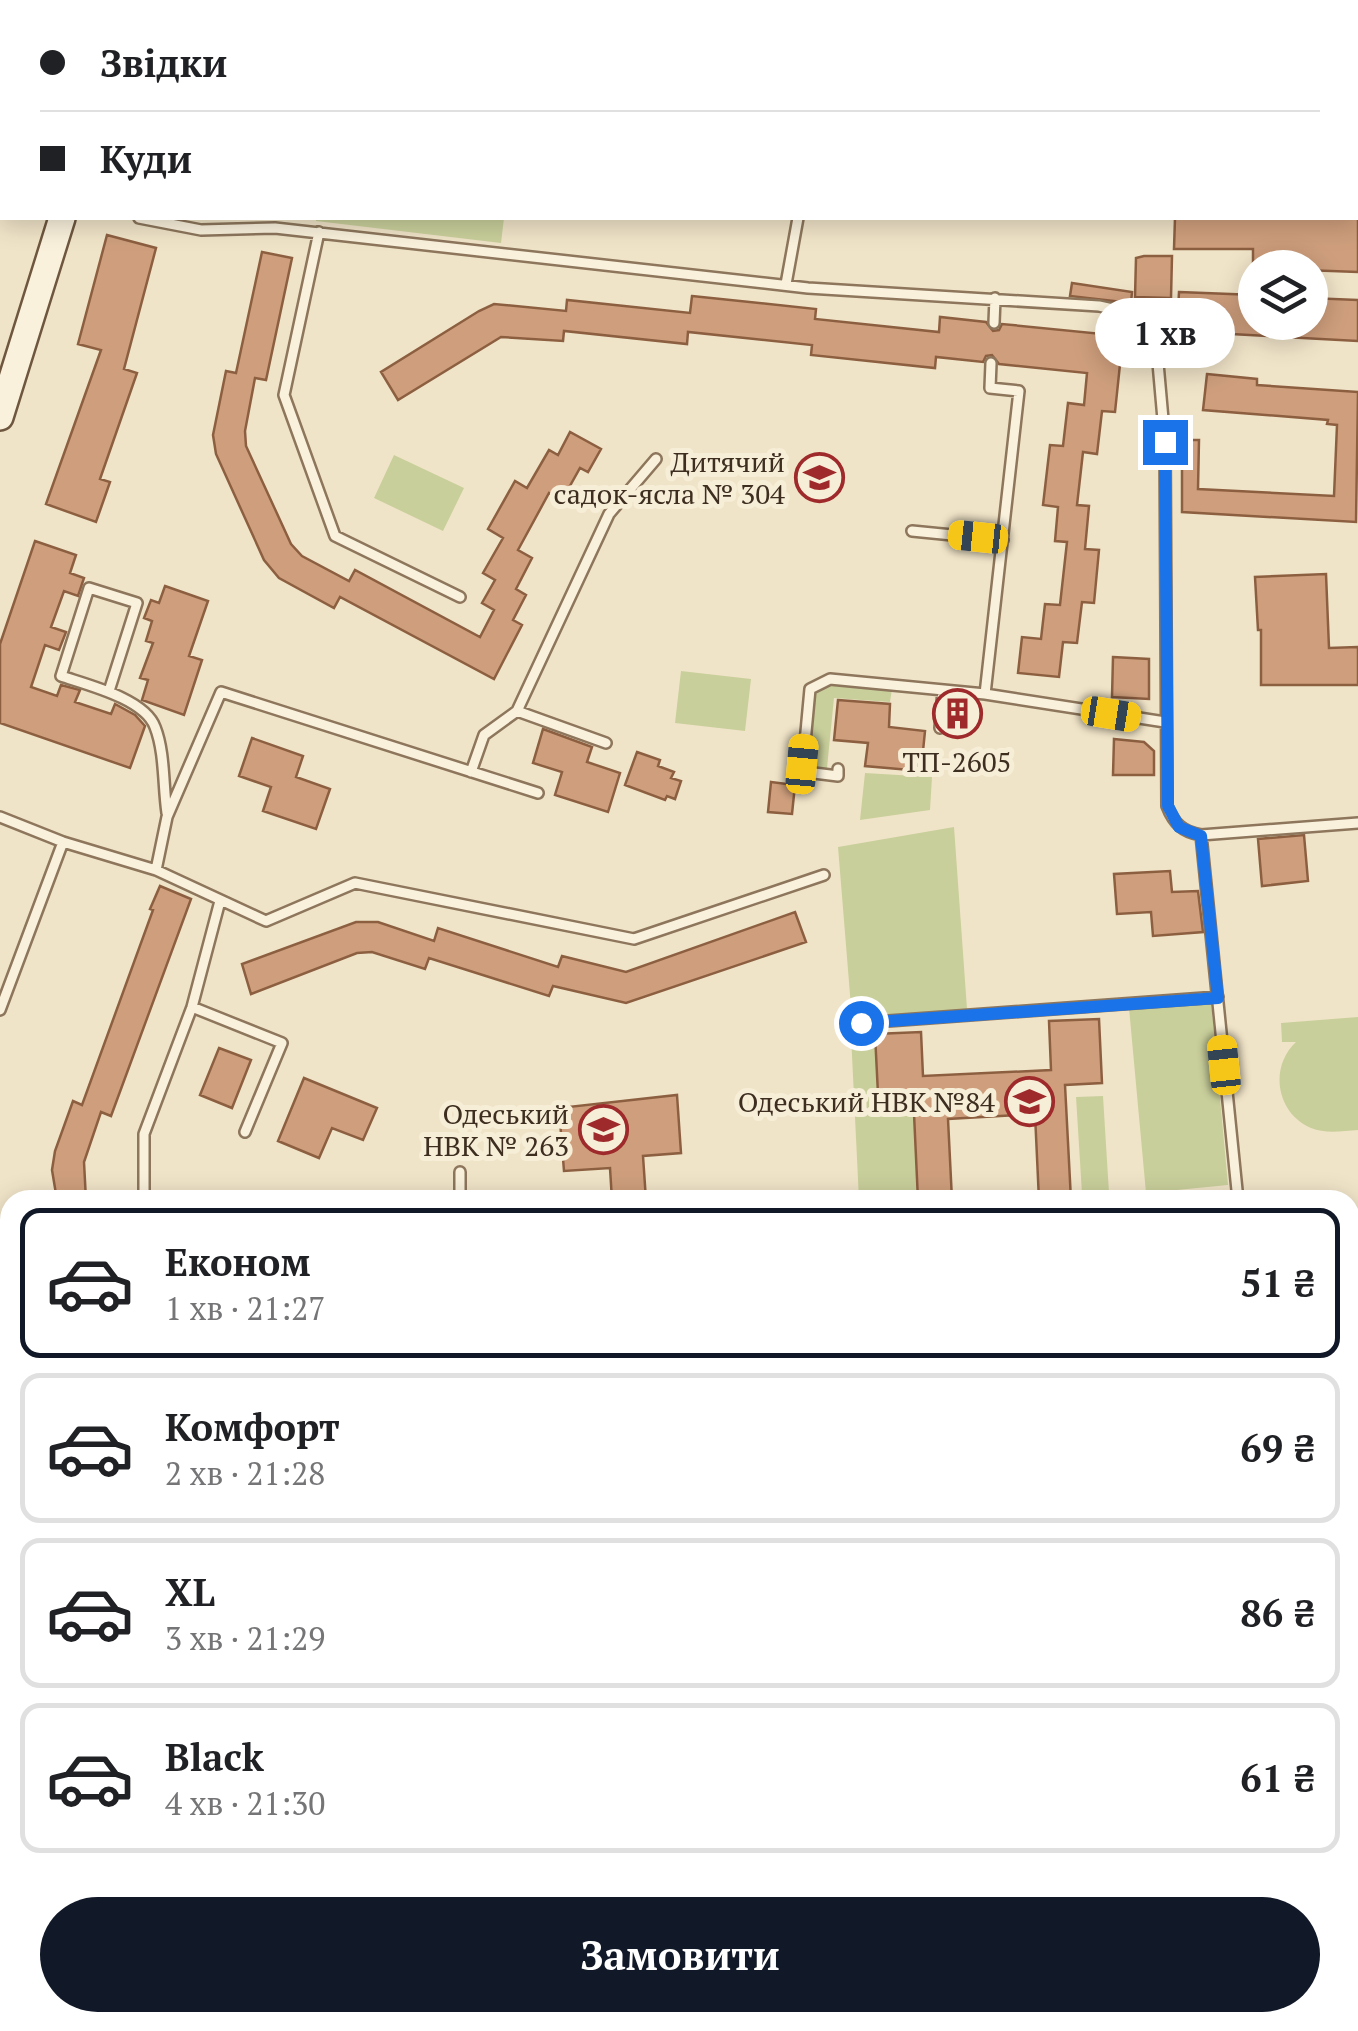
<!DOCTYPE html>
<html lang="uk">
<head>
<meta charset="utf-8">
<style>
	body { margin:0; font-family:"PT Serif",serif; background:#f6f6f6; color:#202124; height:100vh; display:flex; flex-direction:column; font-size:38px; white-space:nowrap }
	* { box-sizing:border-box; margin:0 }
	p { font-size:32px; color:#757577 }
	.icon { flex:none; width:55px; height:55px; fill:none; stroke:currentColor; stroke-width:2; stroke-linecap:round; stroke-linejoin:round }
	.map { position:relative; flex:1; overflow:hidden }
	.drawer { position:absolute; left:0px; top:1190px; width:1360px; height:842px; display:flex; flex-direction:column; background:#fff; border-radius:30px 30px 0 0; box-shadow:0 5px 25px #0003 }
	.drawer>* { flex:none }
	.top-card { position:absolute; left:0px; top:0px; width:1360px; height:220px; box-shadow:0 5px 25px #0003; display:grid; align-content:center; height:220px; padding:0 40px; background:#fff }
	.tools { position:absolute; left:1238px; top:250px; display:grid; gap:20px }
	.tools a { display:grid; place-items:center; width:90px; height:90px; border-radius:50%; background:#fff; box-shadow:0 5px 25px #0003; font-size:50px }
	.end { position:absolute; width:45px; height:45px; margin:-22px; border:12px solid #1a73e8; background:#fff; box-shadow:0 0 0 5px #fff }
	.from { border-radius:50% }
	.bubble { position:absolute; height:70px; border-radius:35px; background:#fff; box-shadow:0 5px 25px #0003; font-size:32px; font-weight:700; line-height:70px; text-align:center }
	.car { position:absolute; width:30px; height:60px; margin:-30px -15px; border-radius:12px; box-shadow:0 0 8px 2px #0007; background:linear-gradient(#f5c518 24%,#345 0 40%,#f5c518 0 76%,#345 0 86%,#f5c518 0) }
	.top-card b { display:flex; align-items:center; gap:35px; height:95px; font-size:38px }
	.top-card b+b { border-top:2px solid #e0e0e0 }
	.top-card i { width:25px; height:25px; background:#202124 }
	ul { padding:18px 0 0; list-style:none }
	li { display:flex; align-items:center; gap:30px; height:150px; margin:0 20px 15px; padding:0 20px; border:5px solid #e0e0e0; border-radius:20px }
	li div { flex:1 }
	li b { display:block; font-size:38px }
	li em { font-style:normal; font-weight:700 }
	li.current { border-color:#111827 }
	li>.icon { width:90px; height:90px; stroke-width:1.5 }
	.action { display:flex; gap:20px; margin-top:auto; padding:20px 40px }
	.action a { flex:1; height:115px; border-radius:60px; background:#111827; color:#fff; font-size:40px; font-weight:700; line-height:115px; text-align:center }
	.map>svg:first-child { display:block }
	.green { fill:#c9cf9b }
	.building { fill:#cf9f7d; stroke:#8d5f41; stroke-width:2.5 }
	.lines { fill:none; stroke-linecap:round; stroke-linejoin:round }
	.service-casing { stroke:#8d765c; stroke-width:14 }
	.secondary-casing { stroke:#6f573f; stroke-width:30 }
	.service { stroke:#faf1dc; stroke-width:9 }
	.secondary { stroke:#faf1dc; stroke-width:25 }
	.tram { stroke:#3d2e20; stroke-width:2.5 }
	.route { stroke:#1a73e8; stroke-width:12 }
	.labels { text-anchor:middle; stroke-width:10; stroke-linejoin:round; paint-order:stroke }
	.poi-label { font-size:28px; fill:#3d2e20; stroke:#f7eed8; text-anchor:end }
</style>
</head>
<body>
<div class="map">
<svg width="1358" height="2031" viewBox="0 0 1358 2031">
	<rect width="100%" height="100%" fill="#f0e4c8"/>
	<path class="green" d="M316,218H504L501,243L316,221Z
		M394,455L464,488L443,531L374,498Z
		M681,671L751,679L745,731L675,723Z
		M834,684L892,689L890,702L834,698L827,768L810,767L807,762L814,694Z
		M865,773L932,777L930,810L860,820Z
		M954,827L967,1009L852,1019L838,847Z
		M1211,1000L1228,1185L1146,1193L1129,1008Z
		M1358,1017V1130C1343,1131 1325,1134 1311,1128C1276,1113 1269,1067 1296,1042H1282L1281,1023Z
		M875,1034L878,1094L913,1092L918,1200H859L851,1035Z
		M1103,1096L1109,1193L1082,1194L1076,1097Z"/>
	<path class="building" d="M1175,218H1358V272L1253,268V249H1174Z
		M107,235L156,248L124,369L137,373L100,479L110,482L96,522L46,504L101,350L78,344Z
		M262,252L292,258L266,380L255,378L245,431L246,446L291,544L302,556L349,581L355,570L480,637L494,610L482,603L495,580L483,573L503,538L488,529L515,481L527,488L549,450L558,455L570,432L601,449L588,472L580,468L562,500L549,493L518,550L532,558L516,589L526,595L513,620L522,625L494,679L340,597L334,608L279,578L264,560L216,454L213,435L226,371L236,373Z
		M1144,256H1172L1171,298L1135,297L1136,258Z
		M1072,283L1132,292L1131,303L1070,296Z
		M1179,292L1255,295V322H1310V298L1358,300V341L1177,331Z
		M692,296L816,309L815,319L939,332L940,317L986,322L993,331L999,330L1002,324L1123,336L1115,412L1102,411L1097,454L1083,452L1077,505L1089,506L1085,549L1099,550L1094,603L1082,602L1077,643L1063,642L1059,677L1018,673L1022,637L1041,639L1045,604L1060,605L1067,542L1055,541L1058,507L1043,505L1050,445L1063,446L1068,403L1084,405L1087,373L999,364L992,355L986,356L983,362L936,357L935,368L811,355L812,345L688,332L687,344L564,331L563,341L501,337L398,400L381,372L479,311L494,304L566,311L567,300L690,313Z
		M1207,374L1257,379V385L1358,392L1356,522L1182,512V440H1199L1198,489L1334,496L1337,425L1327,424L1328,420L1203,410Z
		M35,541L76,555L70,573L84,578L78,596L64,591L51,627L66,632L59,650L45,645L31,687L57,696L61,685L80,690L75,702L111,714L115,704L135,715L145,726L130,768L0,723V644Z
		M1326,574L1329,648L1358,647V685H1261V630H1258L1255,577Z
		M165,586L208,601L189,656L202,660L184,715L142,700L148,680L140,678L153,643L146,641L152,621L144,618L151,600L159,603Z
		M1113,657L1149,659V699L1112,697Z
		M838,700L890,704L889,727L925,731L921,771L865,766L868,743L834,740Z
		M543,729L592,747L587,762L620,773L608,812L555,795L562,772L533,763Z
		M252,738L303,756L296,777L330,789L316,829L263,811L271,787L239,776Z
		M1114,739L1144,742L1154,751V775H1113Z
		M637,752L660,760L658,766L674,772L671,778L681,781L675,799L667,796L665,800L625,785Z
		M771,782L795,785L792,814L768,812Z
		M1304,835L1308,881L1262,886L1258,839Z
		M1170,871L1172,892L1198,891L1203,932L1153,936L1151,912L1117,914L1114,874Z
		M160,886L191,899L111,1116L101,1112L84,1162L86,1200H57L52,1170L55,1151L73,1101L82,1105L153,910L150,909Z
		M795,912L806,942L626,1003L553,986L549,996L429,958L425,969L372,952L357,953L251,994L242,964L356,922H378L434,941L438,928L558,967L562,956L626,972Z
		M1099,1019L1102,1083L1065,1085L1071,1200H1039L1035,1114L948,1119L952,1200H918L913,1092L878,1094L875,1034L921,1032L923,1076L1051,1070L1049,1021Z
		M219,1048L251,1060L232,1108L200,1095Z
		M304,1078L377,1108L363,1140L332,1128L319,1158L278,1141Z
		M677,1095L681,1153L643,1156L646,1200H612L610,1168L564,1171L559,1108Z"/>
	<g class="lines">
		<defs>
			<path id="service" d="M0,6H2
				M139,218L201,230L275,228L808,288L1099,306L1154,318L1165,442L1167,806C1174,824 1183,832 1201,835L1358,823
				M319,232L284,395L335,536L460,597
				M786,284L798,218
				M994,323L995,298
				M912,531L1003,540
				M109,691L137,603L89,588L61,676C88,685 145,699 155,727C165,752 163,786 167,813
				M985,694L1019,391L990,388L991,363
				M940,728L943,690
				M606,743L517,711L609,514L656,459
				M838,769V776L806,772L803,764L810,689L830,679L985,694L1165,722
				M471,772L484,735L517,711
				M0,817L63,842L156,870L266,921L355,883L634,939L824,875
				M1201,835L1238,1200
				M156,870L167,817L221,692L538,793
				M192,1007L282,1043L245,1132
				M0,1010L63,842
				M861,1023L1218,997
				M144,1200V1134L192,1007L220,901
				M460,1200V1172
				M0,1432L10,1436
				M1350,1566H1358
				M0,1736L10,1740
				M436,2031L437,2022
				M959,2031V2022"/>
			<path id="secondary" d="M103,2L104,0
				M0,417L62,218
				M0,1905L10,1909
				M361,2022L400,2031
				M1323,2031L1358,2026"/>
		</defs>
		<use href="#service" class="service-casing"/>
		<use href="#secondary" class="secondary-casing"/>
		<use href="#service" class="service"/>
		<use href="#secondary" class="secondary"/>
		<path class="tram" d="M0,1959L10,1964
			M138,2022L158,2031
			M168,2022L187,2031"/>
	</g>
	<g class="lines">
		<path class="route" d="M861,1023L1218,998L1201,836L1179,827L1168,806L1165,442"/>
	</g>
	<defs>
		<symbol id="school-ring" viewBox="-11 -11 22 22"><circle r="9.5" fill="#f7eed8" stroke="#9e2a2b" stroke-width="1.5"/><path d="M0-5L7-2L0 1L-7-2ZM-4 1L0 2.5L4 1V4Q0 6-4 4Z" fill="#9e2a2b"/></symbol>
		<symbol id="building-ring" viewBox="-11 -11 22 22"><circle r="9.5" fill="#f7eed8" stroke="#9e2a2b" stroke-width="1.5"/><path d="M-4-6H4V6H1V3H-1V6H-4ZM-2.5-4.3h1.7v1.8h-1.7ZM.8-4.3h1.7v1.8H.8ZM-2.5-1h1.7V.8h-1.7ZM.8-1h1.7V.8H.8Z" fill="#9e2a2b"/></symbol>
	</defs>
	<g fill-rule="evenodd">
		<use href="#school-ring" x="792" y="450" width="55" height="55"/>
		<use href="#building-ring" x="930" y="686" width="55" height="55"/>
		<use href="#school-ring" x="1002" y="1074" width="55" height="55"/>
		<use href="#school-ring" x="576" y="1102" width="55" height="55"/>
	</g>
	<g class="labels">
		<g class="poi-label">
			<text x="785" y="472">Дитячий<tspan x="785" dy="32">садок-ясла № 304</tspan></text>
			<text x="957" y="772" text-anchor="middle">ТП-2605</text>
			<text x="995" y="1112">Одеський НВК №84</text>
			<text x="569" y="1124">Одеський<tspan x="569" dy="32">НВК № 263</tspan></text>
		</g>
	</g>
</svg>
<div class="tools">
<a><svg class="icon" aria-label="layers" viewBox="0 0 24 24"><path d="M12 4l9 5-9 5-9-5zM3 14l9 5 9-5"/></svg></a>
</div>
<i class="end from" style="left:861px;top:1023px"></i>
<i class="end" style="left:1165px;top:442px"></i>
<div class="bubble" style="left:1095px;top:298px;width:140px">1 хв</div>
<i class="car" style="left:978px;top:537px;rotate:276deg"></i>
<i class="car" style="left:1111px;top:714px;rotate:99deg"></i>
<i class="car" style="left:802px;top:764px;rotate:5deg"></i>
<i class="car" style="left:1224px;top:1065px;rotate:354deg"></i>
<div class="top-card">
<b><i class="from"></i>Звідки</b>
<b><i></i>Куди</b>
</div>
<section class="drawer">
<ul>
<li class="current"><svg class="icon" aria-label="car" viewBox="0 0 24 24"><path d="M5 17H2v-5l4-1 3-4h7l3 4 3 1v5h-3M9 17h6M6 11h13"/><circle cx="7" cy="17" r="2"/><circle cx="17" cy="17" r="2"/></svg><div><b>Економ</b><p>1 хв · 21:27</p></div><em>51 ₴</em></li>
<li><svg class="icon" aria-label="car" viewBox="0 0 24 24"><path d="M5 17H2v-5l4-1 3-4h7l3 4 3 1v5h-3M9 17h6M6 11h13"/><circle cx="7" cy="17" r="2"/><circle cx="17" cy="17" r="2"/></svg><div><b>Комфорт</b><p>2 хв · 21:28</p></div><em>69 ₴</em></li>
<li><svg class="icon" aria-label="car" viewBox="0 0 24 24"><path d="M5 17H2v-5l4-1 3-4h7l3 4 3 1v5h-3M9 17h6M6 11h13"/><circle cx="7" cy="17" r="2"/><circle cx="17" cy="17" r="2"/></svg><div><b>XL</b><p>3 хв · 21:29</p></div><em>86 ₴</em></li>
<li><svg class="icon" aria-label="car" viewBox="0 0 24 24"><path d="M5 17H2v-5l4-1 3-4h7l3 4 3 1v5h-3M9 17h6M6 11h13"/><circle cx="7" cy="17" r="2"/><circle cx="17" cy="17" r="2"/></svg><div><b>Black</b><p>4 хв · 21:30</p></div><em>61 ₴</em></li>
</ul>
<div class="action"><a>Замовити</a></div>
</section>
</div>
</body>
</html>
